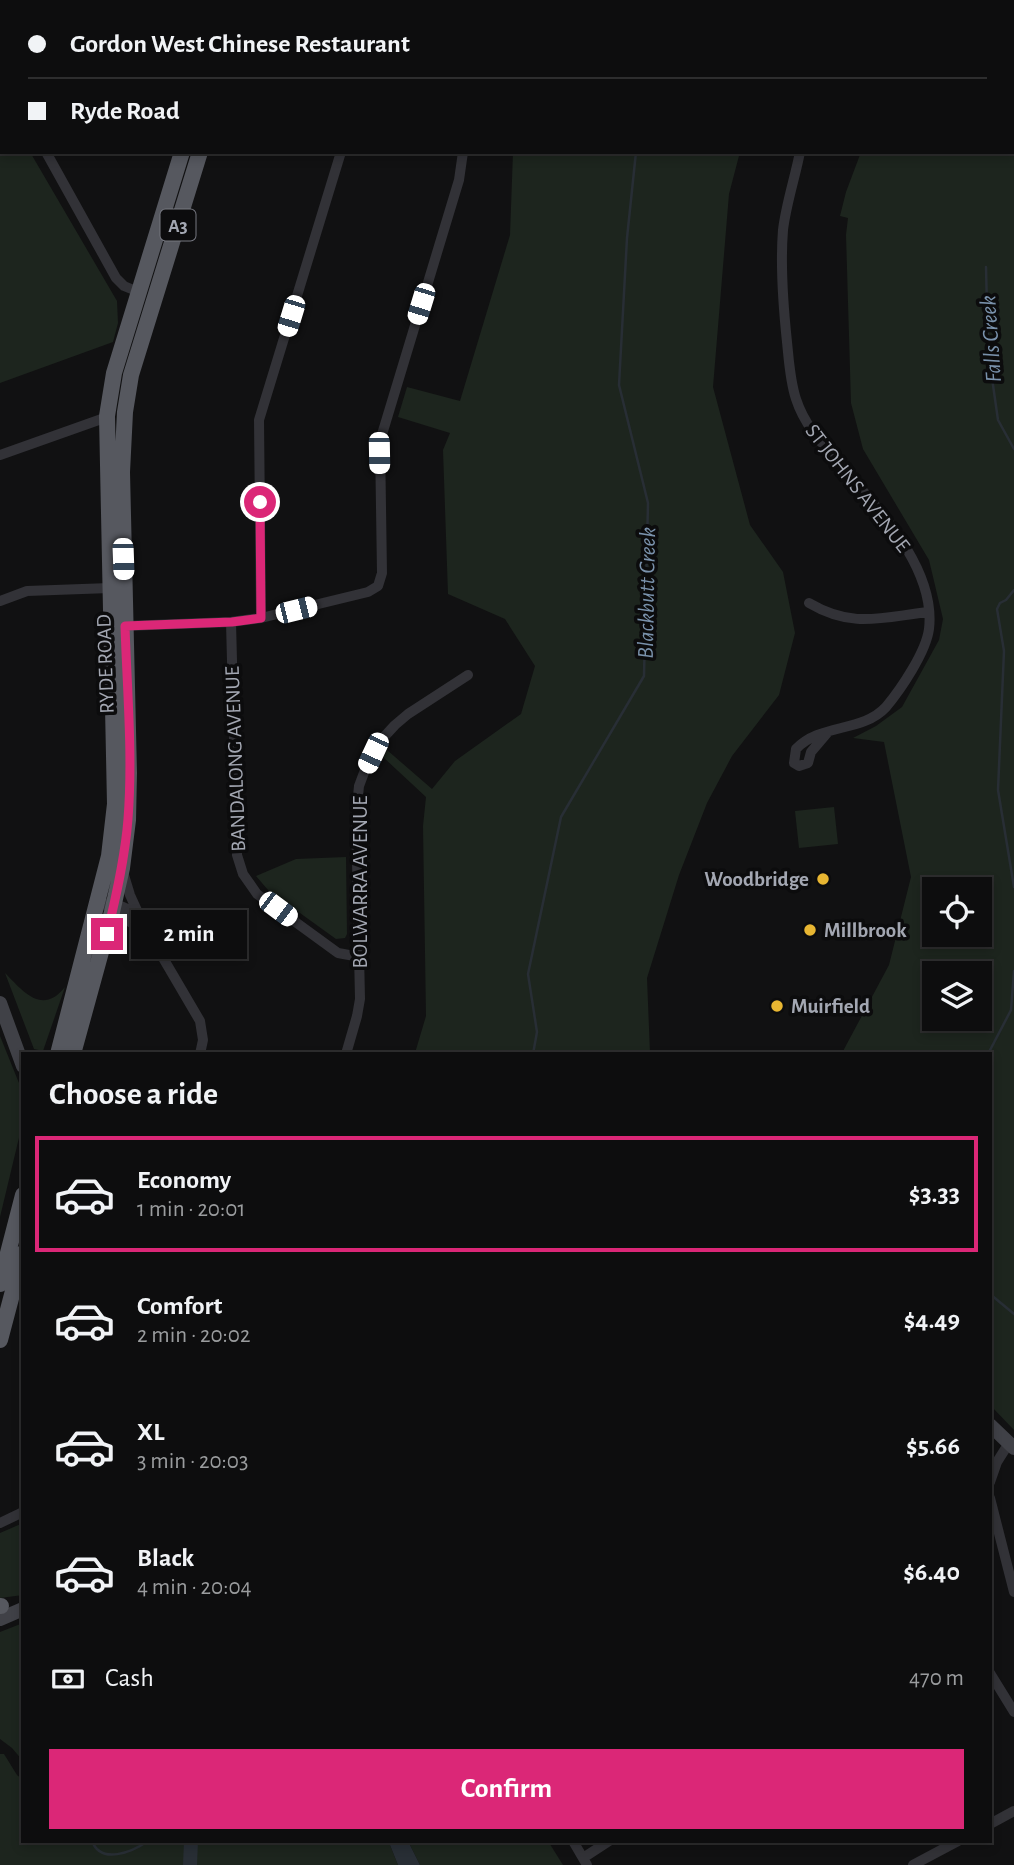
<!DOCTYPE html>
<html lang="en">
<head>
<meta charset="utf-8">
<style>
	body { margin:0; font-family:"Alegreya Sans",sans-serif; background:#161617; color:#f1f3f6; height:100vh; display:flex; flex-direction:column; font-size:26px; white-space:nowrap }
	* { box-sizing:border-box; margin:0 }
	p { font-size:23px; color:#9a9c9e }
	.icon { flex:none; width:38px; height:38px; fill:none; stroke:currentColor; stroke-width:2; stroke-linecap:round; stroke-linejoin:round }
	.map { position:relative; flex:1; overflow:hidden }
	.drawer { position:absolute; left:21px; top:1052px; width:971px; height:791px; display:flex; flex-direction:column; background:#0d0d0e; border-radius:0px; box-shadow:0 4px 10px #0003,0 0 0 2px #2d2d2e }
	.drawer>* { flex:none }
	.top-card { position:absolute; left:0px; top:0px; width:1015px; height:154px; box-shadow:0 4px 10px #0003,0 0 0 2px #2d2d2e; display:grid; align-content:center; height:154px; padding:0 28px; background:#0d0d0e }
	.buttons { position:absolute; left:922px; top:877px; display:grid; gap:14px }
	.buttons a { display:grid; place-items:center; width:70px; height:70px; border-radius:0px; background:#0d0d0e; box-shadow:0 4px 10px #0003,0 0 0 2px #2d2d2e; font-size:35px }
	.end { position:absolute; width:32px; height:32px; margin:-16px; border:9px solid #db2777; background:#fff; box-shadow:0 0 0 4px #fff }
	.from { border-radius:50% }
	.bubble { position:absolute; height:49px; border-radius:0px; background:#0d0d0e; box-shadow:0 4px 10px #0003,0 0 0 2px #2d2d2e; font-size:23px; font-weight:700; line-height:49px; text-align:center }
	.car { position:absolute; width:21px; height:42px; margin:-21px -10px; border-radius:9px; box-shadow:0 0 5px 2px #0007; background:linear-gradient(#fff 24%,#345 0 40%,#fff 0 76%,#345 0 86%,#fff 0) }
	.top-card b { display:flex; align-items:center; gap:24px; height:66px; font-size:26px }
	.top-card b+b { border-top:2px solid #2d2d2e }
	.top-card i { width:18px; height:18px; background:#f1f3f6 }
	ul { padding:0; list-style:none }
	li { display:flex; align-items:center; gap:21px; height:116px; margin:0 14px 10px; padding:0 14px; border:4px solid transparent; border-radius:0px }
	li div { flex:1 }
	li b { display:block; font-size:26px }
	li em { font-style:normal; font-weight:700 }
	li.selected { border-color:#db2777 }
	li>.icon { width:63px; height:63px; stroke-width:1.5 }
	h2 { padding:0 28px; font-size:32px; line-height:84px }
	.pay { display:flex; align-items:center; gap:18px; height:77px; padding:0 28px; font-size:26px }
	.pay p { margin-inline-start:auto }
	.button { display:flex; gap:14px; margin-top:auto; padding:14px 28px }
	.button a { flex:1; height:80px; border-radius:0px; background:#db2777; color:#fff; font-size:28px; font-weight:700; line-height:80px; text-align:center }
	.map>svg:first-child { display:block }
	.green { fill:#1d251e; fill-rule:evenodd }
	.water { fill:#282e35 }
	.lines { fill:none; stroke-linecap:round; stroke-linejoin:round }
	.stream { stroke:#282e35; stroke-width:2.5 }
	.river { stroke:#282e35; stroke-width:14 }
	.minor { stroke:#323237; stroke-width:10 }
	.secondary { stroke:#404147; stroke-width:14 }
	.trunk { stroke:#56585f; stroke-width:16 }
	.route { stroke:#db2777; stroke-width:9 }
	.poi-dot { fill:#e8b632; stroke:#0c0c0d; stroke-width:2.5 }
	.labels { text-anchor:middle; stroke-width:7; stroke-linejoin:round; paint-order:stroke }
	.shield { fill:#0c0c0d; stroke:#767880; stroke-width:2 }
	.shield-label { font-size:19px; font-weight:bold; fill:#a3a7b2 }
	.street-label { font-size:21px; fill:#a3a7b2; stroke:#0c0c0d }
	.poi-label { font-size:21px; font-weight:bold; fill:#a3a7b2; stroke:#0c0c0d; text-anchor:start }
	.water-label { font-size:23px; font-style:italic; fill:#7a92ac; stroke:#0c0c0d }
</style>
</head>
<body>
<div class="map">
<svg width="1014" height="1865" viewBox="0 0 1014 1865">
	<rect width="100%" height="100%" fill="#111112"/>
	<path class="green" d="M929,0H1014V1430L991,1406L990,1054L842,1053L889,965L911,877L884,742L853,738L876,726L902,707L939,640L943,619L929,560L863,449L851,403L846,235L848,218L840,216L846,192L861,152H1013V2H928ZM934,889H980V934H934ZM934,973H980V1018H934Z
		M0,101L2,152H30L117,301L118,323L113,342L0,383Z
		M513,152H740L729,194L713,387L750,525L783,572L795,633L779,695L732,756L707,803L679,875L647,978L650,1053H415L426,1016L423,826L426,797L383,757L387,750L432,789L455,761L521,714L535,666L505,619L448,594L443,450L450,433L398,417L407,387L460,401L510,235Z
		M834,807L838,844L799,848L795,811Z
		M346,857L347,934L345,938L336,939L268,890L256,876L296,859Z
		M5,973C23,991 42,1016 65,987L43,1051L34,1049Z
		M0,1036L23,1093V1121L0,1217Z
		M23,1523V1595L0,1598V1533Z
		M23,1623V1761L12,1748L0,1739V1632Z
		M0,1754H4L17,1775L23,1780V1841H384L390,1845L398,1865H0Z
		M408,1841H548L563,1865H420Z"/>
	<path class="water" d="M384,1841H408L420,1865H398L390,1845Z"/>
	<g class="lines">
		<path class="stream" d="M698,2L699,0
			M986,267L988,350L998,420L1014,449
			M1014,590L1006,600L1000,603L997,609L1004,651L998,790L1014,887
			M533,1054L537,1032L528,974L561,817L644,676L648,503L619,385L627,238L636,152
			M988,1054L1011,1010L1014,971
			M990,1294L1014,1314
			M92,1841C101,1865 132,1852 148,1841"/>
		<path class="river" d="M190,1865L191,1841"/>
		<path class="minor" d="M518,2L519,0
			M858,2L859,0
			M0,73L2,76
			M46,152L116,278L124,286L141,293
			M800,152C795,178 786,204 783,230C780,267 783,304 787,342C789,361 790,381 796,399C805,427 825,447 844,469C879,510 936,569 929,629C926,652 901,689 886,707C862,733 820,723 796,749L794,763L799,766L808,763L811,752L828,732
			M0,455L110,416
			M0,601L27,591L110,588
			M809,603C853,629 882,617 929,612
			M261,618L259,420L341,152
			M231,622L237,855L243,874L257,894L338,953L360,957
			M125,626L231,622L261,618L368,592L378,586L382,573L380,441L459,180L463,152
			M123,872L130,895L140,917
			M109,903C125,906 147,916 149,934L200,1021L203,1040L200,1054
			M108,908L149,934
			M346,1054L357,1016L360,999L356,816L359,786L365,770L383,738L395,725L408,714L468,675
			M990,1482L997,1462L1009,1443
			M990,1498L1014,1592
			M0,1523L23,1512
			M990,1673L1014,1712
			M990,1824L1014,1811
			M573,1841L587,1865
			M583,1858L609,1841
			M913,1865L958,1841"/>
		<path class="secondary" d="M0,1003L23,1066
			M990,1425L1014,1448
			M0,1619L23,1609"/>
		<path class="trunk" d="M228,2V0
			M244,2L245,0
			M58,1054L109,856L115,804L107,416L114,373L182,152
			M73,1054L112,912L122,868L128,820L129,773L122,472L125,412L131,375L200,152
			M0,1284L23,1195
			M0,1340L23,1253
			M0,1606H1"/>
	</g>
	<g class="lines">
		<path class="route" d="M107,934C116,897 125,858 128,819C133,755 127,690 125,626L232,622L261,618L260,502"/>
	</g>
	<g class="poi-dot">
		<circle cx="823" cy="879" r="7"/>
		<circle cx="810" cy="930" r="7"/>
		<circle cx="777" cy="1006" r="7"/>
	</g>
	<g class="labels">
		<rect class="shield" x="160.5" y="209.5" width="35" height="31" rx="5"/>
		<g class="shield-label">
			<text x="178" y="232">A3</text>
		</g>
		<g class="street-label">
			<text transform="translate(858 488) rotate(52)" y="7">ST JOHNS AVENUE</text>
			<text transform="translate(105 664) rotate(-92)" y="7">RYDE ROAD</text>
			<text transform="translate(235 759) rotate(-92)" y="7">BANDALONG AVENUE</text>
			<text transform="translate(360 882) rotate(-90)" y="7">BOLWARRA AVENUE</text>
		</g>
		<g class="poi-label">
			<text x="809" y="886" text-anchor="end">Woodbridge</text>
			<text x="824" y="937">Millbrook</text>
			<text x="791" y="1013">Muirfield</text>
		</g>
		<g class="water-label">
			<text transform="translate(990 339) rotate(-94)" y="8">Falls Creek</text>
			<text transform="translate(646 593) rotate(-89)" y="8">Blackbutt Creek</text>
		</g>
	</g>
</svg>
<div class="buttons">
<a><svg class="icon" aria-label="locate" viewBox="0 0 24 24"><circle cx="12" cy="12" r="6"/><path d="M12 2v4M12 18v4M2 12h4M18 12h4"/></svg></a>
<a><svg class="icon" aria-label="layers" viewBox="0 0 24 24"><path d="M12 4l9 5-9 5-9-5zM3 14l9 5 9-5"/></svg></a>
</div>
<i class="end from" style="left:260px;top:502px"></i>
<i class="end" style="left:107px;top:934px"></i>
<div class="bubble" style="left:131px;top:910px;width:116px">2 min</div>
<i class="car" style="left:421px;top:304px;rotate:197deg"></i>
<i class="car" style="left:291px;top:316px;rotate:197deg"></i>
<i class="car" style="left:379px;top:453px;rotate:179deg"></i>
<i class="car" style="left:123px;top:559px;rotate:178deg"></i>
<i class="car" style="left:296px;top:610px;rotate:76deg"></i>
<i class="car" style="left:373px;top:753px;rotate:205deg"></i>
<i class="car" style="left:278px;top:909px;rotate:127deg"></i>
<div class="top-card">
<b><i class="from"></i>Gordon West Chinese Restaurant</b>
<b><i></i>Ryde Road</b>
</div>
<section class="drawer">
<h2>Choose a ride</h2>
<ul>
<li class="selected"><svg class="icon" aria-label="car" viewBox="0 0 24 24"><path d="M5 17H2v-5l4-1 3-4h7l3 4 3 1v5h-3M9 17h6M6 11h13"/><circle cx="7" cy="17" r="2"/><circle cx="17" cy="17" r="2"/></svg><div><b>Economy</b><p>1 min · 20:01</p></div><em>$3.33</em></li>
<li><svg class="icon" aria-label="car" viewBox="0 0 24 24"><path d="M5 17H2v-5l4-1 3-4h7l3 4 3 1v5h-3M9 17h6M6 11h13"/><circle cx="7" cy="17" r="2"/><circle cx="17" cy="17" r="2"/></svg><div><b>Comfort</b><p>2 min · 20:02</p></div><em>$4.49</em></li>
<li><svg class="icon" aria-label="car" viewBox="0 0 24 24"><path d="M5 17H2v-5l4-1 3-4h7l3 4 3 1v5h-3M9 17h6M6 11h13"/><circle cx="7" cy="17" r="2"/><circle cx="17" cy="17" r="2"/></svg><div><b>XL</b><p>3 min · 20:03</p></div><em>$5.66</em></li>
<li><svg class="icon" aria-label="car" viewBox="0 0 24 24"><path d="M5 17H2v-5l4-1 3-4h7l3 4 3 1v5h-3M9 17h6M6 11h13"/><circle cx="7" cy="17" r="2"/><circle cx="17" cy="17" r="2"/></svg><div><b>Black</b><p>4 min · 20:04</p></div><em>$6.40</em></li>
</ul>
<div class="pay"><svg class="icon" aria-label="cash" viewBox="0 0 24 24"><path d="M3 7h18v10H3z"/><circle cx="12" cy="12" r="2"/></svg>Cash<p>470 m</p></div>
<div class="button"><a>Confirm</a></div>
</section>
</div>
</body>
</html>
